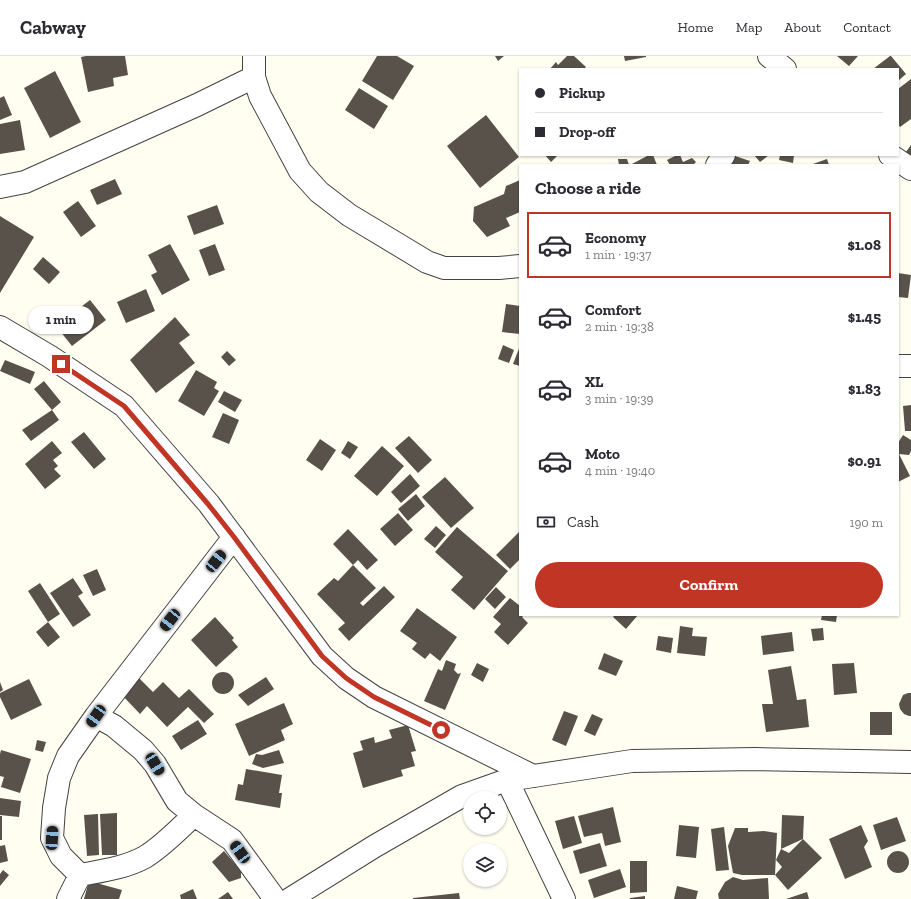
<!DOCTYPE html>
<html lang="en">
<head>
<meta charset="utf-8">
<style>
	body { margin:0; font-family:"Zilla Slab",serif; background:#f7f7f7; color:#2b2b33; height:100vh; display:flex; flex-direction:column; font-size:15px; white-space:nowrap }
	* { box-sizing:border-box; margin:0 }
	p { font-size:13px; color:#7c7c81 }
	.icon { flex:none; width:22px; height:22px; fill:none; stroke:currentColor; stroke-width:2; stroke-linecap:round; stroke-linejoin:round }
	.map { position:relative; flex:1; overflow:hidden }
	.sheet { position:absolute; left:519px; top:108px; width:380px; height:452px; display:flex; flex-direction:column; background:#fff; border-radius:0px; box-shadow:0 1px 3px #0004 }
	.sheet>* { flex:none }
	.banner { position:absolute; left:519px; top:12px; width:380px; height:88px; border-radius:0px; box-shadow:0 1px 3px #0004; display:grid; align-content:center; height:88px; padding:0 16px; background:#fff }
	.tools { position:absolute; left:463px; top:735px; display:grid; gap:8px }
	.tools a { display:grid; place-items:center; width:44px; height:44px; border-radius:50%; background:#fff; box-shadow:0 1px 3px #0004; font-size:20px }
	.end { position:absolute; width:18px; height:18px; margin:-9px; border:5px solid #c13525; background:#fff; box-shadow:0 0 0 2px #fff }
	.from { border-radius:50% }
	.bubble { position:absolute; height:28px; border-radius:14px; background:#fff; box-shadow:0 1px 3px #0004; font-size:13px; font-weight:700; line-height:28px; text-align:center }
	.car { position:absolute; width:12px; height:24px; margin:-12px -6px; border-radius:5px; box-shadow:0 0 3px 1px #0007; background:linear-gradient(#222 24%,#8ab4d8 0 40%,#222 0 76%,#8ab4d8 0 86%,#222 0) }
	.banner b { display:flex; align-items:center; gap:14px; height:38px; font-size:15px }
	.banner b+b { border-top:1px solid #e1e1e2 }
	.banner i { width:10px; height:10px; background:#2b2b33 }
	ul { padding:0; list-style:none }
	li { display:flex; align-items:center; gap:12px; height:66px; margin:0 8px 6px; padding:0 8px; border:2px solid transparent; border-radius:0px }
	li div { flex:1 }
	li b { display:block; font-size:15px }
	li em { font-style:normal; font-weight:700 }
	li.selected { border-color:#c13525 }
	li>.icon { width:36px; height:36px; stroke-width:1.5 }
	h2 { padding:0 16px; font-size:18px; line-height:48px }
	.pay { display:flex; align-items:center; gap:10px; height:44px; padding:0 16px; font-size:15px }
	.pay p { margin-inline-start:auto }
	.primary-button { display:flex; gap:8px; margin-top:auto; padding:8px 16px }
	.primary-button a { flex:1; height:46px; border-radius:24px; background:#c13525; color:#fff; font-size:16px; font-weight:700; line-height:46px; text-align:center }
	header { display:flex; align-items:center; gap:24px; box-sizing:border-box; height:56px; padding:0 20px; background:#fff; border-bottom:1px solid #e1e1e2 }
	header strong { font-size:19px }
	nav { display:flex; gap:22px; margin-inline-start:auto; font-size:14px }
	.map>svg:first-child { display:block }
	.building { fill:#58524b }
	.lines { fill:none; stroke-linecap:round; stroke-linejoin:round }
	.minor-casing { stroke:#424242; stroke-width:24 }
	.tertiary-casing { stroke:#424242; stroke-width:24 }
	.minor { stroke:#fff; stroke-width:22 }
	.tertiary { stroke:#fff; stroke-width:22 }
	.route { stroke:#c13525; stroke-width:5 }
</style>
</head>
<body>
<header>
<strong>Cabway</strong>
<nav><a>Home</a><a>Map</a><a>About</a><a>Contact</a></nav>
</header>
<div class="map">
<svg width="911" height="843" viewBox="0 0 911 843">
	<rect width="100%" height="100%" fill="#fffef1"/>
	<path class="building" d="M86,0H125L128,19L113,22L114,30L88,36L81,1Z
		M377,0H397L414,10L393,44L362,25Z
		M495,0H504L498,5Z
		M567,0H574L586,11L584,13H550L556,6L558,9Z
		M624,0H646V1L625,5Z
		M837,0H858L849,10Z
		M890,0H891L906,18L898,25V13H873Z
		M55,15L81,66L50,82L24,32Z
		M911,23V63L900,71L898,68V33Z
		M359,32L388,50L374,73L345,54Z
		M4,40L12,59L0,64V42Z
		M486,59L519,101L480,132L447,90Z
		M20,64L25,94L0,98V68Z
		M911,89V106L903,100Z
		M545,99H558L551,106Z
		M649,99H653L657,109H630Z
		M677,99H680L683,106L692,102L696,106L693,109H670L667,104Z
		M732,99L750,105L748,109H728Z
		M754,99H769L760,106Z
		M780,99H794L793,107L779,104Z
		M618,103H627L629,109H619Z
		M827,103L829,109H810Z
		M115,123L122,138L97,149L90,134Z
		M520,124V156L506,162L510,170L487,181L473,165L474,151L504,138L506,130Z
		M78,145L96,170L81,181L63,156Z
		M217,149L224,168L194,179L187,160Z
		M0,160L34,181L0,237Z
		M170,188L190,224L162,239L151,219L157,216L148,199Z
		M215,188L225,214L209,220L199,194Z
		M43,201L60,216L49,228L33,213Z
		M898,217L911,219L908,242L898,241Z
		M146,233L155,255L126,267L117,246Z
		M90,244L106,264L72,290L56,270Z
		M506,248L520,250V278L502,276Z
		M175,261L190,279L179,287L195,307L156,337L130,304Z
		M503,289L514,294L509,307L498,303Z
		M520,290V310L513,308Z
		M227,295L236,304L229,310L221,301Z
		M5,304L35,316L30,328L0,315Z
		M196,314L217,326L214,332L219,335L204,360L178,345Z
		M44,325L61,346L52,354L34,333Z
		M224,335L242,344L235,356L218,346Z
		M911,349V375H905L903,350Z
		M52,354L59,364L31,385L22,374Z
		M223,357L239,364L229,388L212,381Z
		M84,376L106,403L94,413L71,386Z
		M903,379L911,384V395L909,399L899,398L910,420L898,426V387Z
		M409,380L432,404L418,417L395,392Z
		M320,383L336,394L322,415L306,404Z
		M52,385L62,397L53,404L58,410L54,413L61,420L45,433L25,408Z
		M348,385L358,391L350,403L341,397Z
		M382,390L404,410L377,440L354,420Z
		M410,418L420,430L401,447L391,436Z
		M445,421L474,452L451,472L422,441Z
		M416,438L425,450L408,465L398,453Z
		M398,457L413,474L395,490L380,473Z
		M436,470L446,479L435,492L424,483Z
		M457,471L508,515L474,554L451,534L463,521L435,496Z
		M348,473L378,504L367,514L358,504L353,509L333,488Z
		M520,475V503L510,513L496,499Z
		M353,509L376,532L360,547L363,550L384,530L395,541L349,585L338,573L345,567L317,538L334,522L338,525Z
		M97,513L106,534L93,540L83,519Z
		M73,522L83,537L78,540L91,559L73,571L50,537Z
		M40,527L60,558L48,566L28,535Z
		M496,531L506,541L495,553L485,543Z
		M510,542L520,550V559H524L522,561L528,567L508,589L494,576L501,568L493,561Z
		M417,552L457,581L440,605L430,597L425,603L412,593L417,587L400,575Z
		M615,559H638L626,573L613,561Z
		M822,559H837L836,566L821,564Z
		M215,561L234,582L232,584L238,591L216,611L191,584Z
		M48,566L60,581L48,591L36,576Z
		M680,570L693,572L692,580L707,581L705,600L677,597Z
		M823,572L824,584L813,585L811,573Z
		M792,576L794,595L763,599L761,580Z
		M658,580L673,582L671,597L656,594Z
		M604,597L623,605L616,620L598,613Z
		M446,604L456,608L454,614L458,618L461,617L445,654L424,645L438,613L442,615Z
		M477,607L489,613L483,626L471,619Z
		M854,607L857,637L834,639L832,608Z
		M791,610L797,644L806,643L809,671L766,676L762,648H773L768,614Z
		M212 627a11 11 0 1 1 22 0a11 11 0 1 1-22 0Z
		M138,621L153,636L163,626L179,642L189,633L214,658L204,667L188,651L167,671L147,650L140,658L121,638Z
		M266,621L274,633L248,650L238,639Z
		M29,623L42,649L11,664L0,641V637Z
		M0,626L3,634L0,636Z
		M908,637H911V660H909L904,658L900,653L899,648L903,639Z
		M284,647L293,668L281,674L285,684L249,700L235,668Z
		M564,655L578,660L566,690L552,684Z
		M870,656H892V679H870Z
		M592,658L603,663L595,680L584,675Z
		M198,664L207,678L181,694L172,680Z
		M408,669L416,695L411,696L415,710L401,714L403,720L363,732L353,697L363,694L360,685L374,681L375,687L392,682L389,674Z
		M37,684L46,686L43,696L35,694Z
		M1,694L31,703L20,737L1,731L4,721L0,720V698Z
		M279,694L284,707L263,712L252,708L256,698L262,699Z
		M246,713L282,719L279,737H282L280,752L235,744L238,728L243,729Z
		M0,742L21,745L19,761L0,759Z
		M613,751L621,786L605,790L602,777L584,781L578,760Z
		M117,757V799H102L100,758Z
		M98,758L99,799L87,800L84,759Z
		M782,759L804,760L803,783L781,793Z
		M0,760H2V784H0Z
		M574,760L582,787L563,793L555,765Z
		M897,761L906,785L881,794L873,769Z
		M679,769L699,771L696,802L676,800Z
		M861,769L868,785L864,791L872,811L845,823L829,783Z
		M724,771L729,814L716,815L711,773Z
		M735,772H748V776L764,775L777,777L775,819H742L733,817L728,790Z
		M803,783L822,802L788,834L775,819L782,811L776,804L781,793L789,797Z
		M600,787L607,810L580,818L573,795Z
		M5,789L8,805L0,807V790Z
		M887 806a11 11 0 1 1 22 0a11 11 0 1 1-22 0Z
		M224,795L241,815V822L229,826L212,806Z
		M630,805H647V836L630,837Z
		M620,813L626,831L594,842L588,824Z
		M3,814L9,819L0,830V818Z
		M733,821L743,824L768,822L769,843H719L718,838L725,826Z
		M89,825L122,834L119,843H84Z
		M677,830L698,835L696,843H674Z
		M193,833L197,843H181L180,839Z
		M228,836L233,843H218Z
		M807,836L809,843H786Z
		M459,837L460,843H413V842Z
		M645,840V843H630V842Z"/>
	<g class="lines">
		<defs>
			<path id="minor" d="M254,0V21L260,40L300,115L319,136L349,159L427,206L444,212H499L520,210
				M769,0L785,13
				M890,99L911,113
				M717,109L724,99
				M0,131L25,126L197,49L254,21
				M0,271L49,300L124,350L209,448L322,600L346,622L374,641L533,720
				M898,310H911
				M96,660L114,670L143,694L155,708L177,745L194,759L232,784L275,843
				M507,724L564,843
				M80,819L61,800L52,782L54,752L59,722L68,700L96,660L234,481
				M80,819C101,815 125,812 145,801C163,790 179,773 194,759
				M68,843L80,819"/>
			<path id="tertiary" d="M290,843L375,790L462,740L507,724L632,705L755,703L911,706"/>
		</defs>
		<use href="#minor" class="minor-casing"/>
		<use href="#tertiary" class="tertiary-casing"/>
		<use href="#minor" class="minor"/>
		<use href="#tertiary" class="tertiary"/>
	</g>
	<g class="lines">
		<path class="route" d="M61,308L124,350L208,448L234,481L322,600L346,622L374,641L441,674"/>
	</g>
</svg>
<div class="tools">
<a><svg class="icon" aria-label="locate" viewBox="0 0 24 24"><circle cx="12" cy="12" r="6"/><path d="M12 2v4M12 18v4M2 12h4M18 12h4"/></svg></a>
<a><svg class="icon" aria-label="layers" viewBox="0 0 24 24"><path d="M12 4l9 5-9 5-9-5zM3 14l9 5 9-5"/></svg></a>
</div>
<i class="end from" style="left:441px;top:674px"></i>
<i class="end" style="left:61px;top:308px"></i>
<div class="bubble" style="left:28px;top:250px;width:66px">1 min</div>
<i class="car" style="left:216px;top:505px;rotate:38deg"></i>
<i class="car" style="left:170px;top:564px;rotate:218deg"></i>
<i class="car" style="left:96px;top:660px;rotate:215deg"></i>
<i class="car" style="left:155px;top:708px;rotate:149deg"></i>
<i class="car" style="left:52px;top:782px;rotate:3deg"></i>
<i class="car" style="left:240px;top:796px;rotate:324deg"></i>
<div class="banner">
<b><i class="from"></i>Pickup</b>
<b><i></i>Drop-off</b>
</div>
<section class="sheet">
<h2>Choose a ride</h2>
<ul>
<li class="selected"><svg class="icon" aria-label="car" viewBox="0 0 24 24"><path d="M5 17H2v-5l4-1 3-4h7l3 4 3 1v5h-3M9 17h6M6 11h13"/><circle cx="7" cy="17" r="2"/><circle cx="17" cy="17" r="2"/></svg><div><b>Economy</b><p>1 min · 19:37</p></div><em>$1.08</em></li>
<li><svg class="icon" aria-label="car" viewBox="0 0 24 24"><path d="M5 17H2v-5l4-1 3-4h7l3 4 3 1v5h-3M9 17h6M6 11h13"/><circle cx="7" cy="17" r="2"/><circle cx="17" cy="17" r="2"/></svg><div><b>Comfort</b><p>2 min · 19:38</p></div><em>$1.45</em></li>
<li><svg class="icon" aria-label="car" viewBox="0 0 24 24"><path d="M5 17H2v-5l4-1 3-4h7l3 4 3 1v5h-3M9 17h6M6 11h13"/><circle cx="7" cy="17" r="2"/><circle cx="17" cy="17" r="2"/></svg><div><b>XL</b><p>3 min · 19:39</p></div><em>$1.83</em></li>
<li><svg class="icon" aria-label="car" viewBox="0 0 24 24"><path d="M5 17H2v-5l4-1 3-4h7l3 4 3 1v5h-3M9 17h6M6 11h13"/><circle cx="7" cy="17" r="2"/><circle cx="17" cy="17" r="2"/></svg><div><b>Moto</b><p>4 min · 19:40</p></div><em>$0.91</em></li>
</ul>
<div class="pay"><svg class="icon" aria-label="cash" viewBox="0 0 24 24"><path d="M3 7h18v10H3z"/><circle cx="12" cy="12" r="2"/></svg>Cash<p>190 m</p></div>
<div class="primary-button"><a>Confirm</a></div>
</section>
</div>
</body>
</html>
